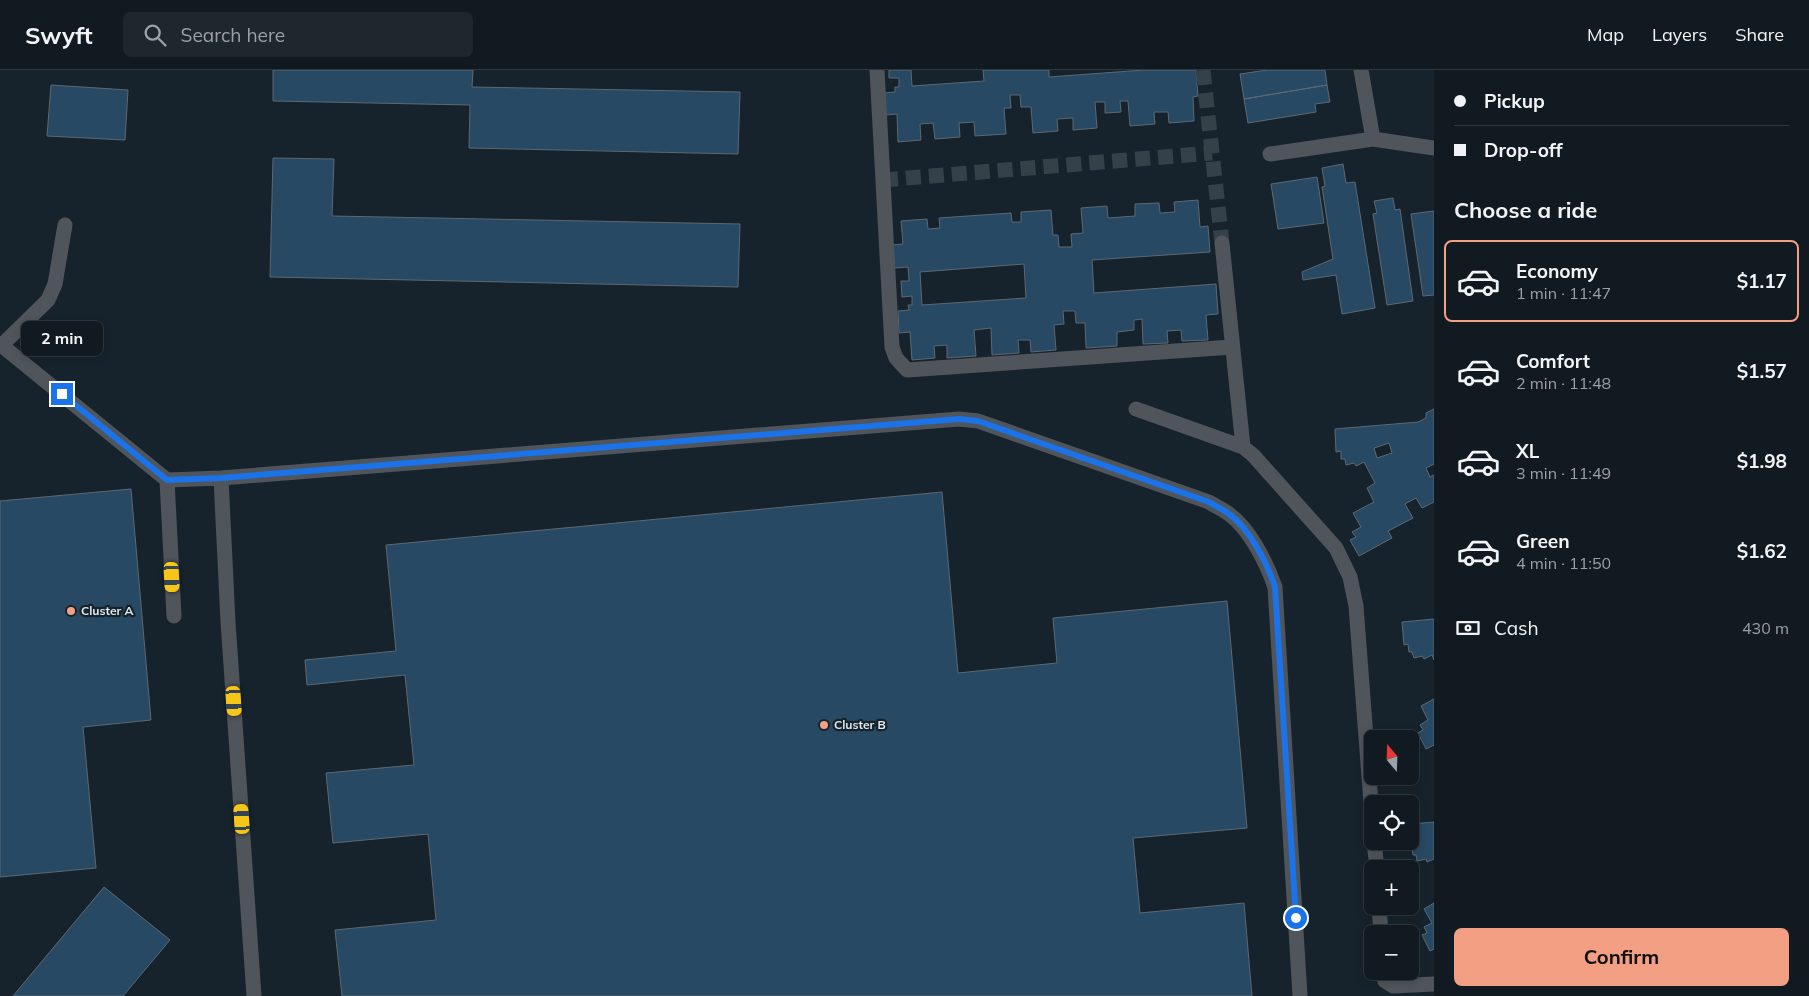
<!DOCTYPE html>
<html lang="en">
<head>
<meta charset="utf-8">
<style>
	body { margin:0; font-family:Mulish,sans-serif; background:#1e272e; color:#f1f3f6; height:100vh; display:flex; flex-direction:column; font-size:19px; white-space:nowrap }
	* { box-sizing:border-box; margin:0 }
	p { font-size:16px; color:#9ca1a5 }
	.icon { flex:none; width:28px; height:28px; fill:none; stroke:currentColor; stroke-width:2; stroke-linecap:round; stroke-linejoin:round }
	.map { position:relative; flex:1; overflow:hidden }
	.sheet { display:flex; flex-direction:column; background:#111a21; width:375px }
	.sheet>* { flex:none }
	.banner { display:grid; align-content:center; height:110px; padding:0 20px; background:#111a21 }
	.needle { width:32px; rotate:341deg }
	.tools { position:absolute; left:1364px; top:660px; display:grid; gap:10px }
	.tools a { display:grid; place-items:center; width:55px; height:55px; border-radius:8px; background:#111a21; box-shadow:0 2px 8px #0003,0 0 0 1px #30383f; font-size:25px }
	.end { position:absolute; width:22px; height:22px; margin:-11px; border:6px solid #1a73e8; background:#fff; box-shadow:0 0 0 2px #fff }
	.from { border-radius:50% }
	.bubble { position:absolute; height:35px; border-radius:8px; background:#111a21; box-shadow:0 2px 8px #0003,0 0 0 1px #30383f; font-size:16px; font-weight:700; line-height:35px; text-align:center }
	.car { position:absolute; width:15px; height:30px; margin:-15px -8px; border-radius:6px; box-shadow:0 0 4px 1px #0007; background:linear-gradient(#f5c518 24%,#345 0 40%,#f5c518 0 76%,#345 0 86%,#f5c518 0) }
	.banner b { display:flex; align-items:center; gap:18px; height:48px; font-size:19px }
	.banner b+b { border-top:1px solid #30383f }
	.banner i { width:12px; height:12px; background:#f1f3f6 }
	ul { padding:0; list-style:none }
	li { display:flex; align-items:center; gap:15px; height:82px; margin:0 10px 8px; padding:0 10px; border:2px solid transparent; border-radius:8px }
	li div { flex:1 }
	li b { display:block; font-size:19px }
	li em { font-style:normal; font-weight:700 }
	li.current { border-color:#f39f83 }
	li>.icon { width:45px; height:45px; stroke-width:1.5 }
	h2 { padding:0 20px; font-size:22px; line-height:60px }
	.pay { display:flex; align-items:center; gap:12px; height:55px; padding:0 20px; font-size:19px }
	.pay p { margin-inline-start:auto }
	.button { display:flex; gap:10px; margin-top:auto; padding:10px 20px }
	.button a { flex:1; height:58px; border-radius:8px; background:#f39f83; color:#111; font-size:20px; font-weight:700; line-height:58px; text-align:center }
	header { display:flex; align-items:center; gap:30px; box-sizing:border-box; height:70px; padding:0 25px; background:#111a21; border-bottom:1px solid #30383f }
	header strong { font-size:24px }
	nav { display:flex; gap:28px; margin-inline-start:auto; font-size:18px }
	.search { width:350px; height:45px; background:#1e272e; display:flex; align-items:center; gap:12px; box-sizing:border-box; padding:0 18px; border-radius:8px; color:#9ca1a5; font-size:19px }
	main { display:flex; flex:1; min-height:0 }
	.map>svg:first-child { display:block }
	.building { fill:#274963; stroke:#5c6974; fill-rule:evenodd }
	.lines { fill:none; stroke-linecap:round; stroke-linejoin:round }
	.minor-tunnel { stroke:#354149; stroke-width:15; stroke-dasharray:15 8; stroke-linecap:butt }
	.minor { stroke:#4f555a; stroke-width:15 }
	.route { stroke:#1a73e8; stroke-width:6 }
	.poi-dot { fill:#f39f83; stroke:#17232c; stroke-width:2 }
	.labels { text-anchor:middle; stroke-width:4.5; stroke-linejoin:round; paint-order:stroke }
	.poi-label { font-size:12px; font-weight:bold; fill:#e0e8ee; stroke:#17232c; text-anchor:start }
</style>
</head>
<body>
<header>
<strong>Swyft</strong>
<div class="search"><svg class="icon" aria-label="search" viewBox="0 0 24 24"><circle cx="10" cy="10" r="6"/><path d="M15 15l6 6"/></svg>Search here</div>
<nav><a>Map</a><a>Layers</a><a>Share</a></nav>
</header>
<main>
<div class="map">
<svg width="1434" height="926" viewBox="0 0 1434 926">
	<rect width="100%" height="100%" fill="#17232c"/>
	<path class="building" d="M273,0H473L472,17L740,22L738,84L469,78L470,35L273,31Z
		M889,0H911L912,16L984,11L983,0H1049V7L1144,0H1196L1198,26L1193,27L1194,51L1169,53L1168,42H1154L1155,54L1130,56L1128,31H1120L1121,42L1105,43V32H1095L1097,58L1073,60V48L1057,49L1058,61L1033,63L1031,37H1021L1020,25H1010L1011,38H1004L1006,64L975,66L974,52L959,53L960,67L935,69L933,53L920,54L921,70L898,72L897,44L886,45L884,23L895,22V17H899V8H889Z
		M1267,0H1325L1327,15L1244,29L1240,4Z
		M51,15L128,20L125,70L47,66Z
		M1327,15L1330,32L1315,34L1316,42L1248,53L1244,29Z
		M273,88L334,89L332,146L740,154L738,217L270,207Z
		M1343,94L1346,113L1355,112L1375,238L1342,244L1336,205L1303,210L1302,202L1333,189L1322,117L1325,116L1322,98Z
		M1317,107L1324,153L1278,159L1271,114Z
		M1393,128L1395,140L1400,139L1413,231L1387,235L1373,144L1377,143L1374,131Z
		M1198,130L1200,157L1208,156L1210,182L1092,190L1094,223L1216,214L1218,244L1206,245L1208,270L1182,271L1181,260L1167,261L1168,273L1143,274L1142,249L1134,250V260L1117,262V276L1086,278L1085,253H1076L1075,241H1063L1064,254L1054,255L1056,280L1031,282L1030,270H1018L1019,283L992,285L991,258L974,260L976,286L947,288V275L934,276L935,288L912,290L910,262L899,263L898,241L909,240L908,235H912V226L902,227L901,211H909L908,197L894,198L892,175L903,174L901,151L927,149L928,159L940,158L939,148L1011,143L1012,152H1021V142L1051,140L1053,165H1058L1059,177H1072L1071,164L1083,163L1081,138L1107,136L1108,148L1135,146V134L1159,133L1160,143L1175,142L1174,132ZM1024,194L1026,228L922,235L920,202Z
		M1434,141V225L1423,226L1411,144Z
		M1434,339V394L1426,398L1430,407L1434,405V432L1422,438L1416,428L1405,434L1413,448L1388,461L1392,468L1359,486L1350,470L1356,467L1352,462L1361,457L1353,443L1374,432L1367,418L1375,413L1364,392L1356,396L1354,393L1346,395L1345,389H1341V381L1336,382L1335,359L1418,352L1426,348V343ZM1389,373L1392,383L1377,388L1374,378Z
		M131,419L151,650L83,657L96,798L0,807V431Z
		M942,422L958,603L1057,593L1053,548L1227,531L1247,758L1133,768L1140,843L1244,833L1252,926H342L335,860L436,850L428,764L333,773L326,703L414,695L405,605L307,615L305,590L396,581L386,475Z
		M1434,549V590L1432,585L1424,589L1422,586L1414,588L1412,582H1409L1408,574L1404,575L1402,552Z
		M1434,629V675L1426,679L1418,663L1423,660L1420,655L1428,650L1421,636Z
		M1434,752V789L1427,792L1426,789L1417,791L1416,785H1413L1412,777L1407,778V771H1410V754Z
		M104,817L170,870L123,926H13Z
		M1434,833V879L1430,881L1422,865L1427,863L1424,857L1432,853L1424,839Z"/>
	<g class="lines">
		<path class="minor-tunnel" d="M1203,0L1222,173
			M883,110L1212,83"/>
		<path class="minor" d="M877,0L892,277L896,288L907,300L1232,277
			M1361,0L1373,69
			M1270,84L1373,69L1434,78
			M1222,173L1243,377
			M0,274L167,410L221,408L959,349L978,351L1209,432C1215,436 1223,439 1229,444C1250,459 1267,494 1275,517L1300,926
			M2,275L48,230L55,214L65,155
			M1136,339L1243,377L1253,385L1336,478L1350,507L1356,536L1372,746
			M221,408L228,552L254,926
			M167,410L174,546
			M1374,771L1377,799
			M1379,836L1381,864
			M1382,901L1385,911L1393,916L1434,914"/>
	</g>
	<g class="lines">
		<path class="route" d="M62,324L167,410L221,408L959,349L978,351L1209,432C1215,436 1223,439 1229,444C1250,459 1267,493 1275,517L1296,848"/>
	</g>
	<g class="poi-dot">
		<circle cx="71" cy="541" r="5"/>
		<circle cx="824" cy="655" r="5"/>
	</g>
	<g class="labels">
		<g class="poi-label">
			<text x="81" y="545">Cluster A</text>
			<text x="834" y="659">Cluster B</text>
		</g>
	</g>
</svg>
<div class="tools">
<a><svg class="needle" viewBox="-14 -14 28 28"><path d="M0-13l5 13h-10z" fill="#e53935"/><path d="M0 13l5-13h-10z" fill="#9ca1a5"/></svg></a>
<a><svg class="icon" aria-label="locate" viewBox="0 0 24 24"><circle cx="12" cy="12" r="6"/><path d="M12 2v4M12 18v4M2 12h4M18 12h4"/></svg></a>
<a>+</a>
<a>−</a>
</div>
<i class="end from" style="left:1296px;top:848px"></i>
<i class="end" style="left:62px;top:324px"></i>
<div class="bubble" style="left:21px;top:251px;width:82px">2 min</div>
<i class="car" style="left:172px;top:507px;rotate:177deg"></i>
<i class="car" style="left:234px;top:631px;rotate:176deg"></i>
<i class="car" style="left:242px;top:749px;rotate:356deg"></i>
</div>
<section class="sheet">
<div class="banner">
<b><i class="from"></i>Pickup</b>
<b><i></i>Drop-off</b>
</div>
<h2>Choose a ride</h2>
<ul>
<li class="current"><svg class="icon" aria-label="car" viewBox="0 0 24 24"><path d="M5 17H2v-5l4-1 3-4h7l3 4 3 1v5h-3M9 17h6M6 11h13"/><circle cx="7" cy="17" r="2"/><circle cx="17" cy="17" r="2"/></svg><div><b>Economy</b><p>1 min · 11:47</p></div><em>$1.17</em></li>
<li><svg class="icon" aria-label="car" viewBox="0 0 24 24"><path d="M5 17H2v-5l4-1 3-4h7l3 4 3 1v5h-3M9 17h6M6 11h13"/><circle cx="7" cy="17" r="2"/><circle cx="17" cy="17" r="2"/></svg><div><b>Comfort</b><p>2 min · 11:48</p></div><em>$1.57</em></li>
<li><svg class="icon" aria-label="car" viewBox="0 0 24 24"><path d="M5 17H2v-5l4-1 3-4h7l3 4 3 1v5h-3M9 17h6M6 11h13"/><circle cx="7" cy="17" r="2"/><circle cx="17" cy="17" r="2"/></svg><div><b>XL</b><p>3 min · 11:49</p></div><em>$1.98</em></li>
<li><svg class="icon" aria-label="car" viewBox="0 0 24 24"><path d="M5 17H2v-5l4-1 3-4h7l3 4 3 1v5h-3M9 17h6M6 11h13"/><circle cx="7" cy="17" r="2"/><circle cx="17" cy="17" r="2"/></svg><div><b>Green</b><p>4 min · 11:50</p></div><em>$1.62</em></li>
</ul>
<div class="pay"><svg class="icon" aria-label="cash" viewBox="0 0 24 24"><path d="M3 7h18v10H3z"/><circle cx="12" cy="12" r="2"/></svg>Cash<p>430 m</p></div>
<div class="button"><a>Confirm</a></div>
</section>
</main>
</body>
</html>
